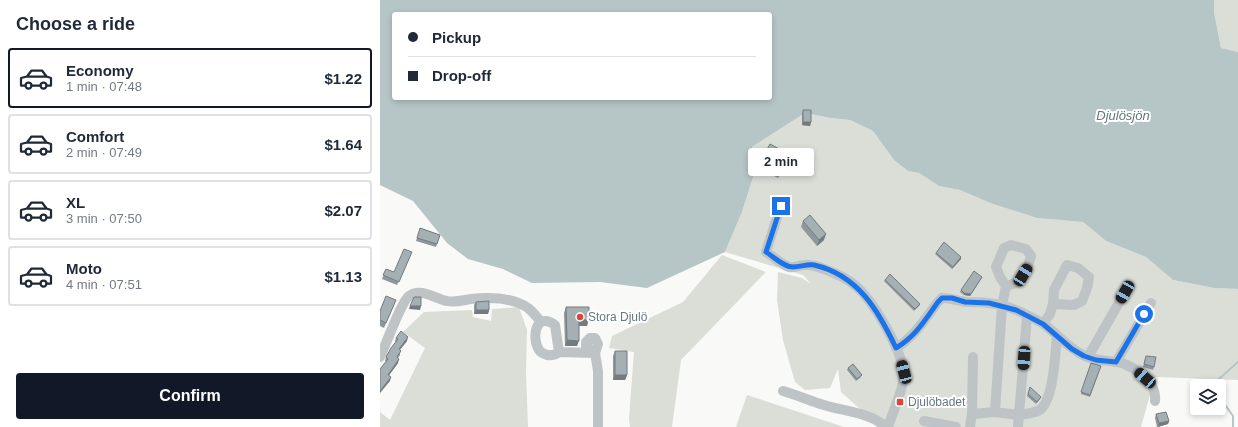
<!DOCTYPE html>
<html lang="en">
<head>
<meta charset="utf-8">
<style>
	body { margin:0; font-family:Helvetica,sans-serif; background:#f2f2f3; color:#1f2937; height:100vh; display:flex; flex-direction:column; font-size:15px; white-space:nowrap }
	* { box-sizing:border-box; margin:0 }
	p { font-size:13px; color:#747a83 }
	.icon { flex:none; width:22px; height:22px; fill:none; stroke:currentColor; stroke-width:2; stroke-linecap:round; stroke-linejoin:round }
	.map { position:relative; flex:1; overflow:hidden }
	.sheet { display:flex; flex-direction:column; background:#fff; width:380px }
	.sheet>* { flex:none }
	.top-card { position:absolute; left:12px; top:12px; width:380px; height:88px; border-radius:4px; box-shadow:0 2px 6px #0003; display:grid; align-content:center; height:88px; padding:0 16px; background:#fff }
	.fabs { position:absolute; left:810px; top:379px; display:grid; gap:8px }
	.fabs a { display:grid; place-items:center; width:36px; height:36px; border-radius:4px; background:#fff; box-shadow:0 2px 6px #0003; font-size:20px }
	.end { position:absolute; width:18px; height:18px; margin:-9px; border:5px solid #1a73e8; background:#fff; box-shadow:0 0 0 2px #fff }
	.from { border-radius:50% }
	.bubble { position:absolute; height:28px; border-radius:4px; background:#fff; box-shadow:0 2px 6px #0003; font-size:13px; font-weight:800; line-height:28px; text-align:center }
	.car { position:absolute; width:12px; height:24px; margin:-12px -6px; border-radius:5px; box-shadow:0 0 3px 1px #0007; background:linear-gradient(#222 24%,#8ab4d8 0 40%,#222 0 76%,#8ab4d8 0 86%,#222 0) }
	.top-card b { display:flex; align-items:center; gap:14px; height:38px; font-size:15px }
	.top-card b+b { border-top:1px solid #e0e1e3 }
	.top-card i { width:10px; height:10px; background:#1f2937 }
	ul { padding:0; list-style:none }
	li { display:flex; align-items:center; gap:12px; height:60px; margin:0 8px 6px; padding:0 8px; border:2px solid #e0e1e3; border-radius:4px }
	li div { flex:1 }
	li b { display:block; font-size:15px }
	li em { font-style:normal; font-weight:800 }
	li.selected { border-color:#111827 }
	li>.icon { width:36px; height:36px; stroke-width:1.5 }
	h2 { padding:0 16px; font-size:18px; line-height:48px }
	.action { display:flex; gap:8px; margin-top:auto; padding:8px 16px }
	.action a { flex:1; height:46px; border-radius:4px; background:#111827; color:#fff; font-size:16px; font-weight:800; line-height:46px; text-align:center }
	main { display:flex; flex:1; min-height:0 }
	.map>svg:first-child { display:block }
	.green { fill:#daded7 }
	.water { fill:#b6c5c6; fill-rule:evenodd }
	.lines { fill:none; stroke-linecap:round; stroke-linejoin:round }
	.stream { stroke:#b6c5c6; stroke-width:2 }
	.minor { stroke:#bec4c6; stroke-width:10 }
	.wall { fill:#8e979b }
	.shaded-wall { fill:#747b7e }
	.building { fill:#a5b0b4; stroke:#747b7e }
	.route { stroke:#1a73e8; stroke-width:5 }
	.poi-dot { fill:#d94738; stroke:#fff; stroke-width:1.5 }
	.labels { text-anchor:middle; stroke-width:4; stroke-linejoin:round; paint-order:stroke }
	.poi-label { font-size:12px; fill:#667980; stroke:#fff; text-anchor:start }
	.water-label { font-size:13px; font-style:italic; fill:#61777a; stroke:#fff }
</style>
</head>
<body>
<main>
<section class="sheet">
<h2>Choose a ride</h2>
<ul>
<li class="selected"><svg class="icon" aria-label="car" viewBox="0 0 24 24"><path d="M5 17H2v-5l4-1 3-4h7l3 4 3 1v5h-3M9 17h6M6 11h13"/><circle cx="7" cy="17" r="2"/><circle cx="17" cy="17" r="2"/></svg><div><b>Economy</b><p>1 min · 07:48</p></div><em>$1.22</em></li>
<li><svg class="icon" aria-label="car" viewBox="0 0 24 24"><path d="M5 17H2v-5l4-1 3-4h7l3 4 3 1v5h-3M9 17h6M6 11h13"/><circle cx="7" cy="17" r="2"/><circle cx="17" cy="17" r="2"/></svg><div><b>Comfort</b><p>2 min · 07:49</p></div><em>$1.64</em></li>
<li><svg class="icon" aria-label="car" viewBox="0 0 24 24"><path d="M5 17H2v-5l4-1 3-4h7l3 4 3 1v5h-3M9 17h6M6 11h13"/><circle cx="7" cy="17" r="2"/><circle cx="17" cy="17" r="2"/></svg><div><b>XL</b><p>3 min · 07:50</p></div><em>$2.07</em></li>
<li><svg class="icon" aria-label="car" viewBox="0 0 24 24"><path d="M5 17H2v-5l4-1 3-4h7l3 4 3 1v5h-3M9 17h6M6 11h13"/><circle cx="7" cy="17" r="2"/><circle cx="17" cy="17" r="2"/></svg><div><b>Moto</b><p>4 min · 07:51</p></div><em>$1.13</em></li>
</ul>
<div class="action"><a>Confirm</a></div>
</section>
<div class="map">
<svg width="858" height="427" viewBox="0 0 858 427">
	<rect width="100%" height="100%" fill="#f9f9f7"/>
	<path class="green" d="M834,0H858V52L841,48L834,12Z
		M425,113L451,118L470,120L493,131L514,160L528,171L539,173L559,186L580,190L610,203L657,218L703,222L726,241L766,257L793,280L834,288L858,289V380L775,377L761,427H500L461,392L458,369L450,388L425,390L415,382L403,340L397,300L398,272L422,278L431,284L423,275L345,252L362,212L374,174L372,147Z
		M342,255L386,272L301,360L292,427H250L249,419L254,352L229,348L232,336L303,302Z
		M139,307L147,330L146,373L148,427H0V412L10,420L45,348L23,332L44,312L92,310L93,317L111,321L112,309Z
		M367,395L464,427H356Z"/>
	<path class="water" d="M0,0H834V12L841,48L858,52V289L834,288L793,280L766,257L726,241L703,222L657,218L610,203L580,190L559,186L539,173L528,171L514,160L493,131L470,120L451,118L425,113L372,147L374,174L362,212L345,252L267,288L220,282L152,283L123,269L88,259L67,243L33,201L0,185ZM14,14H390V98H14Z"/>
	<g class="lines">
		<path class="stream" d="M831,386L858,362
			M839,396L853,416V427"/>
		<path class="minor" d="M401,205L386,252C393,256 402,265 409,267C415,268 419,265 424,265C435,264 444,269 454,273C464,277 476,285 483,293C498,310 523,353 524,375C524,388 512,414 508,427
			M663,324L670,314L673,304L694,305L702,301L707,288L709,277L698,268L687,265L674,290L673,304
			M516,348C535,336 545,319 558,302L562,298C571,298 578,301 587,302C594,302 601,302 608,303C627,304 646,314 662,323C677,333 687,347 703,355C714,361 724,360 736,362C748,363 758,371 767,379C773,386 776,393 775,401
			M179,352L175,325C156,311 151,337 159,350C161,353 164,354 167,355C172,356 175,355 179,352L215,353
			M215,353L206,346V342L210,338H215L218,344L215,353L218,371V427
			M0,357C6,345 21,302 29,296C41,287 55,299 67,301C75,303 84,300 91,299C110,297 132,297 148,308C153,312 157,317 161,322
			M593,357L592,414L615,412L622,306L626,286L620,277L616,267L624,248L631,245L646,249L651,256L647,269L639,282L626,286
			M708,357L745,292
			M736,362L771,303
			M403,391C417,395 430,401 444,405C462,411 493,413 505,427
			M615,412L639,415L647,316
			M544,421L576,427
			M590,427L592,414
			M638,427L639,415C646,414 656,413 661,409C674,397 675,354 677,336"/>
	</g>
	<path class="wall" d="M423,110L431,122L430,126L422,125V114Z
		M408,161L398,178L378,168L380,162Z
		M423,221L444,240L437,246L421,227Z
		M40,228L60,235L56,247L36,241Z
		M32,252L17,285L2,279L6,269L14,272Z
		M556,253L581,257V259L572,269L555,254Z
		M602,277L590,296L584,295L580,292L581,290Z
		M505,280L540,305L534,311L504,281Z
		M16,300L4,328L0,326V311Z
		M96,302L109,310L108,314H94V305Z
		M186,307L207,326H199L197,346H185L184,313Z
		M16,338L27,341L20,350V355L18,358V363L9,375L10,381L6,362L5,361L6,357L16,342L15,341Z
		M235,351L247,375L245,380H233V356Z
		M766,356L774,367L773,370L763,367Z
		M711,363L721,366L710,397L701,394Z
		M468,368L481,377L476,381L467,370Z
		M650,387L660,399L656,404L647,396Z
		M776,414L789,421L788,424L777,427L775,418Z"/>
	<path class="shaded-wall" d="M423,122H431L430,126L422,125Z
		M410,155L408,161L398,178L400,173Z
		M446,234L444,240L437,246L439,240Z
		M581,257V259L572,269L573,267Z
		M602,277L590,296L584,295V293Z
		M30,306H41L40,310L29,309Z
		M96,310H109L108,314H94Z
		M199,320H209L207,326H197Z
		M28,337L27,341L17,353L19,349Z
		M187,340L199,341L197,346H185Z
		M19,359L18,363L7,378L8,375Z
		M235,375H247L245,380H233Z
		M11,377L10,381L0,393V391Z
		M789,421L788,424L778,427L779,423Z"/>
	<path class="building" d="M423,110H431V122H423Z
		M390,144L410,155L400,173L380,162Z
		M430,215L446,234L439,240L423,221Z
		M40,228L60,235L57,244L37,238Z
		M564,242L581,257L573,267L556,253Z
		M24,249L32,252L19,282L3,275L6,269L14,272Z
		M594,271L602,277L591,294L584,293L581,290Z
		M510,274L540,304L535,309L505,280Z
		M6,296L16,300L6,323L0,320V311Z
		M34,297H41V306H30Z
		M109,301V310H96V302Z
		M186,307H209V320H199V341L187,340Z
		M21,331L28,337L19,349L21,351L17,357L19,359L8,375L11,377L0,391V369L8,359L6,357L11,348L18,339L16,338Z
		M235,351H247V375H235Z
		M766,356L776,357L774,367L764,364Z
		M711,363L721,366L710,395L701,392Z
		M473,364L482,375L477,379L468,368Z
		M650,387L661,397L657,402L648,394Z
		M786,412L789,421L779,423L776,414Z"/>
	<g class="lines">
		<path class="route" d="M401,206L386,252C394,257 404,267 413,267C420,267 427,264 434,265C478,275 498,310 516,348C536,336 545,320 558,302L562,298H572L585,302L609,303L636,310L663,324L692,349L704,356L716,360L736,362L764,314"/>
	</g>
	<g class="poi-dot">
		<circle cx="200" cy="317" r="4"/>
		<rect x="516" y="398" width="8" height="8" rx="2"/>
	</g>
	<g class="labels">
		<g class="poi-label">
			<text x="208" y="321">Stora Djulö</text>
			<text x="528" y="406">Djulöbadet</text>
		</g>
		<g class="water-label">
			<text x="743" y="120">Djulösjön</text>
		</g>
	</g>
</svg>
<div class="fabs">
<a><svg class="icon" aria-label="layers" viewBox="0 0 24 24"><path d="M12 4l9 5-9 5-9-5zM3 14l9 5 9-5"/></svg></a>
</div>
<i class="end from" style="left:764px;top:314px"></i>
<i class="end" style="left:401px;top:206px"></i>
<div class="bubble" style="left:368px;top:148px;width:66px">2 min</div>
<i class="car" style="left:643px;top:275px;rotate:31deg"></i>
<i class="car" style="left:745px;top:292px;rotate:210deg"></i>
<i class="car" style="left:644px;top:358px;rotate:184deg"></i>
<i class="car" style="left:524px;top:372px;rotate:345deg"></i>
<i class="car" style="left:765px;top:378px;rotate:311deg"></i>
<div class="top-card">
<b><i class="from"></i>Pickup</b>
<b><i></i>Drop-off</b>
</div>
</div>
</main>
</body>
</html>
